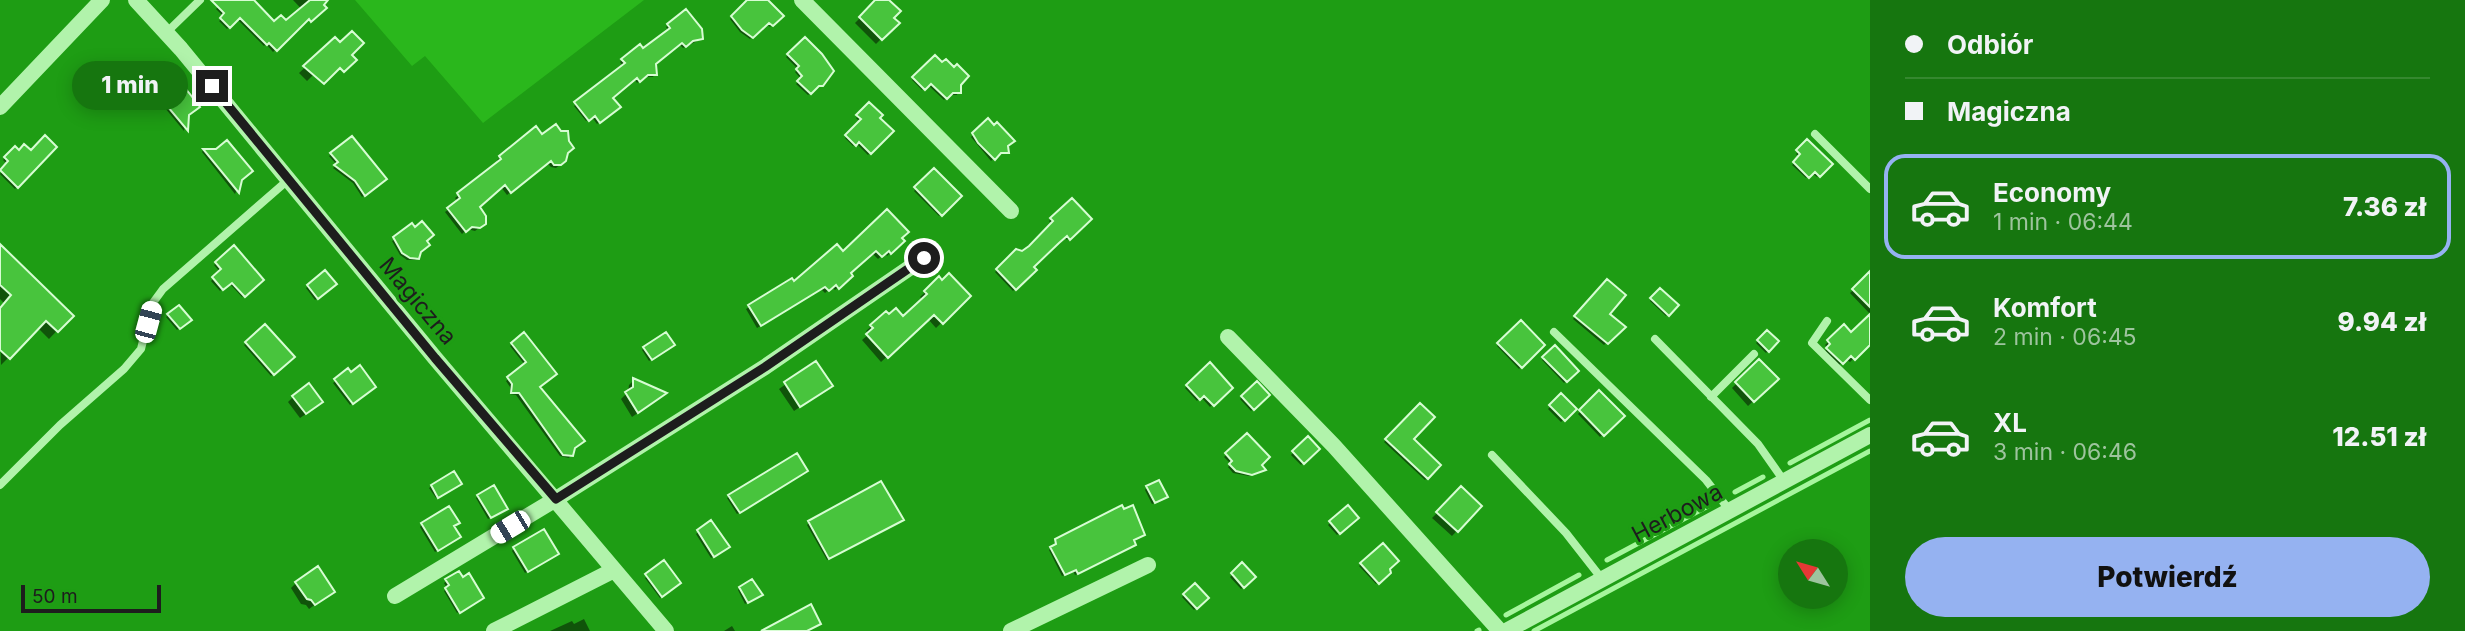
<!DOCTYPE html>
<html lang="pl">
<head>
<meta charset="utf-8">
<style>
	body { margin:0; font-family:Inter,sans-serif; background:#237e1d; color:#f1f3f6; height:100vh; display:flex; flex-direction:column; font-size:26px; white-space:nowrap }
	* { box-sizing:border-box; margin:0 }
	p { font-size:23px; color:#9ec49e }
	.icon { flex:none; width:38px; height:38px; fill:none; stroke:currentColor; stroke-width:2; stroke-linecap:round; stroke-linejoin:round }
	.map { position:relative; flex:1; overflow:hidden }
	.panel { display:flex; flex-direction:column; background:#16760f; width:595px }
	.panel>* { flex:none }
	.guide { display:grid; align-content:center; height:154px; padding:0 35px; background:#16760f }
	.needle { width:46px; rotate:307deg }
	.buttons { position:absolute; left:1778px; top:539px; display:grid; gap:14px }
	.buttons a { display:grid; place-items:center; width:70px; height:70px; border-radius:50%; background:#16760f; box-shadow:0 4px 18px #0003; font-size:35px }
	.scale { position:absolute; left:21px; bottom:18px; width:140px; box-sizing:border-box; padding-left:7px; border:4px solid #1d1d1d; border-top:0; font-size:19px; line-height:24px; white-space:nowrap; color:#1d1d1d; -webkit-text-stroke:5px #1e9d14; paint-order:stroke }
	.end { position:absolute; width:32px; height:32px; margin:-16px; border:9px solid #1d1d1d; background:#fff; box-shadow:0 0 0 4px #fff }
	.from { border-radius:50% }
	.bubble { position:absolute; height:49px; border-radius:24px; background:#16760f; box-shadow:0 4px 18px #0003; font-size:23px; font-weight:800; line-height:49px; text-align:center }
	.car { position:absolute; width:21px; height:42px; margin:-21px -10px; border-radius:9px; box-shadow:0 0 5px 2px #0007; background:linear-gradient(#fff 24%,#345 0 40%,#fff 0 76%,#345 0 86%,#fff 0) }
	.guide b { display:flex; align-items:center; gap:24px; height:66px; font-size:26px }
	.guide b+b { border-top:2px solid #35882f }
	.guide i { width:18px; height:18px; background:#f1f3f6 }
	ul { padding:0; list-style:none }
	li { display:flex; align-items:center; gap:21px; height:105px; margin:0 14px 10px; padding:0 21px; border:4px solid transparent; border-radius:21px }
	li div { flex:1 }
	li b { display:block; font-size:26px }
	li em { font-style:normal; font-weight:800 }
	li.selected { border-color:#95b2f1 }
	li>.icon { width:63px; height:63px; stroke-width:1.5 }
	.primary-button { display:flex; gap:14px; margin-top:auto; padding:14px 35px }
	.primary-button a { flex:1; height:80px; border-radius:42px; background:#95b2f1; color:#111; font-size:28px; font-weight:800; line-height:80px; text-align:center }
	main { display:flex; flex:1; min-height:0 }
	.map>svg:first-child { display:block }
	.green { fill:#2ab71c }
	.shadow { fill:#0007 }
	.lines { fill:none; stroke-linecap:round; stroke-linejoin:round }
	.stream { stroke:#a6f69d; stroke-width:5 }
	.building { fill:#48c43d; stroke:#d7fdd3; stroke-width:2 }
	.lane { stroke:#b1f3ab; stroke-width:8 }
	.street { stroke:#b1f3ab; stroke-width:16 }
	.route { stroke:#1d1d1d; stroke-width:9 }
	.labels { text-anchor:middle; stroke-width:6; stroke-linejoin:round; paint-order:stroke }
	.street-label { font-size:23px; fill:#1d1d1d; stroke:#1e9d14 }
</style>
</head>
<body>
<main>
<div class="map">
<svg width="1870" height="631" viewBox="0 0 1870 631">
	<rect width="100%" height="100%" fill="#1e9d14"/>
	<path class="green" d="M355,0H644L483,123L425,56L412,66Z"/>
	<path class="shadow" d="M226,0H251L274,24L291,35L273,52L266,44L264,46L237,19L227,29L219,21L224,17L216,9Z
		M293,0H317L312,20Z
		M749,0H766L781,16L770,27L766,23L750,39L740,32L730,19Z
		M878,0H887L891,18L897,23L876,44L855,23Z
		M686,11L701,39L683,48L679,44L654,64L655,74L653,77H644L637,83L634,78L611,98L618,107L597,124L592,117L586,121L574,106L623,66L620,62L622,60L643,50L669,31L666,27Z
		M805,39L822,85L808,95L796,84L801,79L795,72L798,69L786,57Z
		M935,57L959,85L957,95H949L944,100L928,85L922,90L912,80Z
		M314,59L322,66L307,81L299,73Z
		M147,84L164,86L187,115L184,131L146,85Z
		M869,105L891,131L868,155L856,143L853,146L845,138L860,122L856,118Z
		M988,121L1006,146L1007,153L997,155L991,161L971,137Z
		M542,136L566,153L561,164L556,168L551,167L547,163L507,195L501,187L478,207L480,227L475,231L467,229L462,234L445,212L458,202L455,198L499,163L497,160L501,157Z
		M352,138L384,179L362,197L353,183L333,168L337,165L329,156Z
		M1807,142L1831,164L1817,177L1812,173L1806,178L1792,165L1800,158L1796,154Z
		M55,147L15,189L0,174L7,164L3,160L15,148L19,152L31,153Z
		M203,150L217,151L241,180L235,194L202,152Z
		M934,170L960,196L939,216L914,191Z
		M1071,200L1089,219L1067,240L1064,237L1032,267L1035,270L1013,291L995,272L1017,251L1022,253L1052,225L1049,221Z
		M415,229L418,258L415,260H407L400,255L392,241Z
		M900,238L903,241L887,256L885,253L878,259L872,253L848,273L851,276L835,290L832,287L825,293L821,289L757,328L746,309L843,253Z
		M234,247L262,280L242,297L229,283L220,291L211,281L220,272L214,265Z
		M0,252L71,316L49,339L38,328L1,365L0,310L5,304L0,299Z
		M325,272L334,284L315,300L306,288Z
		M939,279L969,296L936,328L928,319L881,362L862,340L869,334L866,331L886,313L903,319L923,300L920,297Z
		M1864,280L1870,286V314L1850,293Z
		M1607,281V314L1623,327L1604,345L1573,319Z
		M1660,290L1676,305L1666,316L1650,301Z
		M179,307L189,320L177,330L166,317Z
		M1870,316V343L1850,362L1846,359L1838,366L1824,352L1828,348L1825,345L1844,327L1851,335Z
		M1521,323L1543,345L1519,369L1497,346Z
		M265,326L292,357L271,376L244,345Z
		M1767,332L1777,341L1766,353L1756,343Z
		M524,334L538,388L574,448L569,458L560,456L516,395L510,394V387L506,381L525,365L510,346Z
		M670,347L649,361L642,350L644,348Z
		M1555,348L1577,371L1564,383L1542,360Z
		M1759,361L1776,379L1748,406L1732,388Z
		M816,363L831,386L794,411L779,389Z
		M1210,365L1231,388L1210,407L1201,397L1197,401L1185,388Z
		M348,371L372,389L350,405L333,383Z
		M634,380L659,398L632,417L621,399L628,392L629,385Z
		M1256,384L1268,395L1251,411L1240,399Z
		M1599,392L1622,416L1600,437L1578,414Z
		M1561,396L1574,409L1561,422L1548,409Z
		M293,397L316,407L300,418L288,402Z
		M1420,405L1411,439L1439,465L1425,480L1384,442Z
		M1247,435L1260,465L1264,470L1249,476L1233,473L1228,467L1231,464L1224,457Z
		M1308,439L1317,449L1301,465L1291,455Z
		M803,473L737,514L727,498L730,496Z
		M432,486H458L436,498L429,488Z
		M1147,487L1163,499L1152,504L1145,490Z
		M1461,489L1480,506L1452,536L1432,518Z
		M478,496L503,511L488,519L476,498Z
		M1347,507L1356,517L1337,535L1328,525Z
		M899,521L827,560L807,525L809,523Z
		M711,522L726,549L711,558L696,534Z
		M422,524L452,527L456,539L435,552L420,527Z
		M1056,541H1132V547L1075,575L1073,571L1062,576L1049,550L1054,546Z
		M1383,545L1389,572L1376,584L1359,566Z
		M514,548L554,555L525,573L512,551Z
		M664,563L679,582L660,598L645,578Z
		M1242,565L1254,577L1241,589L1230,577Z
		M459,573L480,600L457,613L444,591L447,588L444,583Z
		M296,583L332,592L309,609L306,605L301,604L291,588Z
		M1194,585L1206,598L1194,610L1182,597Z
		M740,588L758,596L745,604L738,590Z
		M584,619L590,631H550L572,621L574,624Z
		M732,626L735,631H724Z"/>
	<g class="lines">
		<path class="stream" d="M1790,463L1870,420
			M1735,492L1763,477
			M1607,560L1708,506
			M1506,615L1579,575
			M1477,631L1479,630
			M1534,631L1870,451"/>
	</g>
	<path class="building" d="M211,0H254L274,21L281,15L286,20L310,0H328L324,5L327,8L311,22L309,19L277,51L269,43L267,45L240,18L230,28L220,18L224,13Z
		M747,0H768L784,16L773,26L769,23L753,38L742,30L731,16Z
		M875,0H889L901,11L894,18L900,23L882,40L859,17Z
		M686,9L702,29L703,39L693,41L686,47L682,43L656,64L657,75H648L640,82L637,78L613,98L621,107L600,123L595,116L589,121L574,102L625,63L621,59L640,44L643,48L670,28L667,24Z
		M352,31L364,43L352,55L357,60L344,72L340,68L324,84L303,66L335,37L340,42Z
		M805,37L822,54L834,71L823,86H819L811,94L797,81L802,76L796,69L799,66L787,54Z
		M935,55L942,62L946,59L954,67L957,64L969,76L961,85V93H953L947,99L931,84L925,90L912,77Z
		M175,75L200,107L189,115L188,131L147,82L164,85Z
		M869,102L883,115L880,118L894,131L871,154L859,142L856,146L845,135L861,119L856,115Z
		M988,118L994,125L997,122L1015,141L1008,146L1009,153H1001L995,160L978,143L972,133Z
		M556,124L561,131H568L569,141L574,148L568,153L566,161L561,165H554L551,161L511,193L505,185L480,207L486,216V224L480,228L472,227L466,232L447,208L460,198L457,193L501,159L499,156L536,126L542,134Z
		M45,135L57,147L18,188L0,170L8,161L4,157L15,146L19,150L24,144L31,150Z
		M352,136L387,179L365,196L355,181L334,165L338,162L330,153Z
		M1807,139L1833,164L1820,177L1815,172L1809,178L1793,162L1800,154L1796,150Z
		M227,140L253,171L242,180L239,193L203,149H216Z
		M934,168L962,196L942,216L914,187Z
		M1072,198L1092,219L1070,240L1067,236L1059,243L1034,267L1037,270L1016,290L996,269L1016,249L1022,251L1029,246L1053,221L1050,218Z
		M887,209L909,232L902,238L905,241L891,254L889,251L882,257L876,251L851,273L853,276L839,289L836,285L829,291L825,287L761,326L748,305L792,278L794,281L837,244L843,251Z
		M422,221L434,235L427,241L430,245L421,252L419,259L410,258L402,253L393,237L412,223L415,227Z
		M0,244L74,316L58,332L46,321L10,359L0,350V308L11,295L0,285Z
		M234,245L264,280L245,297L232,283L223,290L212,277L221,269L215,262Z
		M325,270L337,284L318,299L307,285Z
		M1870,271V307L1852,289Z
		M949,273L971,296L943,324L934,315L888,358L866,334L873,328L870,325L886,311L889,314L896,308L903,316L927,294L924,291L939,276L942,280Z
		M1607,279L1626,295L1610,314L1626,327L1608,344L1574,316Z
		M1660,288L1679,305L1669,316L1650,298Z
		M179,305L192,320L180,329L167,314Z
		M1870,314V345L1855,360L1851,356L1843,364L1826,348L1830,344L1827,340L1844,324L1851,332Z
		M1521,320L1545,345L1522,368L1497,343Z
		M265,324L295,357L274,375L245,342Z
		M1767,330L1779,341L1769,352L1757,340Z
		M524,332L557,374L540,387L585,441L575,448L573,456L563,455L519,393H511L512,384L507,377L526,362L511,343Z
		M666,332L675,345L652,360L643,347Z
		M1555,345L1579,371L1567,382L1542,357Z
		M1759,359L1779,379L1754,402L1735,382Z
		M816,361L833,386L800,407L784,382Z
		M1210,362L1233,388L1214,406L1204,396L1200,400L1186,385Z
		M360,365L376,387L353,404L334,379L348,368L351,372Z
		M633,378L667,393L638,413L625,392L633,387Z
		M1257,381L1270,395L1254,410L1241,396Z
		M309,383L323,402L306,414L292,396Z
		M1599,390L1625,416L1604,436L1579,410Z
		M1561,393L1577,409L1565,421L1549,405Z
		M1420,403L1435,417L1414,439L1441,465L1428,479L1385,439Z
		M1247,433L1270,457L1262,465L1266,470L1252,475L1236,471L1229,464L1232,461L1225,453Z
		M1308,436L1320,449L1304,464L1292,451Z
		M797,453L808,471L740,513L728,495Z
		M454,471L462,484L438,498L431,485Z
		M1159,480L1168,497L1155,503L1146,486Z
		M881,481L904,520L829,559L808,521Z
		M494,485L508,509L491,518L477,495Z
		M1461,486L1482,506L1458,532L1436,512Z
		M1122,505L1124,509L1133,505L1145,535L1134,540L1136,545L1078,574L1076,570L1065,575L1050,547L1056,544L1055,539Z
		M1348,505L1359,518L1340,534L1329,521Z
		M449,506L460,523L454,526L461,537L438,551L421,523Z
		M711,520L730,547L714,557L697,530Z
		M544,529L559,554L528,572L513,547Z
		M1383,543L1399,561L1390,569L1391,573L1379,584L1360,563Z
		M664,560L681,583L662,597L645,574Z
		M1242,562L1256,577L1244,588L1231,573Z
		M318,566L335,592L315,605L311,600L307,599L295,582Z
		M459,571L463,577L469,573L484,598L460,613L445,588L449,585L445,579Z
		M752,579L763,595L748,603L739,587Z
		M1195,583L1209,598L1197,609L1183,594Z
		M811,604L821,624L807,631H761Z"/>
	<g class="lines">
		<path class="lane" d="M167,32L200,0
			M1815,134L1870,189
			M1827,321L1812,343L1870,400
			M1554,332L1706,480L1730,511
			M1655,339L1758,444L1784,481
			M1711,397L1754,354
			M1492,455L1566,533L1602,579
			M0,485L60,425L124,369L141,349L152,304L163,289L288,180"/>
		<path class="street" d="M136,0L181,49L435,358L666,631
			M802,0L1011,211
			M0,107L102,0
			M1228,337L1334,446L1500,631
			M395,596L556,499L765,367L924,258
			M494,631L614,570
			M1011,631L1148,565
			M1506,631L1870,435"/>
	</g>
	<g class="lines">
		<path class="route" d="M212,86L435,358L556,499L765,367L924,258"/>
	</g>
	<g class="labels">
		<g class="street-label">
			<text transform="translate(418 301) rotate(50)" y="8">Magiczna</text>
			<text transform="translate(1677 513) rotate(-28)" y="8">Herbowa</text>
		</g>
	</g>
</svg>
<div class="buttons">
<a><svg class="needle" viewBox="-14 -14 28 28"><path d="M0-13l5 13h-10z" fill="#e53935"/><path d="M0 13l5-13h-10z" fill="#9ec49e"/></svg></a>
</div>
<div class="scale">50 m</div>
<i class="end from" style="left:924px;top:258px"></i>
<i class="end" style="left:212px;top:86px"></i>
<div class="bubble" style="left:72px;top:61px;width:116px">1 min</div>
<i class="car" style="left:148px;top:322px;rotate:15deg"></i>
<i class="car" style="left:510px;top:527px;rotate:239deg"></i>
</div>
<section class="panel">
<div class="guide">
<b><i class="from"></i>Odbiór</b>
<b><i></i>Magiczna</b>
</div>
<ul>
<li class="selected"><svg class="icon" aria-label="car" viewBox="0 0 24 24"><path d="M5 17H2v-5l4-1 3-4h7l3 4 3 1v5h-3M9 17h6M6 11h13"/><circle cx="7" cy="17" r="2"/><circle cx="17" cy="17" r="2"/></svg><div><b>Economy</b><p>1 min · 06:44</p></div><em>7.36 zł</em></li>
<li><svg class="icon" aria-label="car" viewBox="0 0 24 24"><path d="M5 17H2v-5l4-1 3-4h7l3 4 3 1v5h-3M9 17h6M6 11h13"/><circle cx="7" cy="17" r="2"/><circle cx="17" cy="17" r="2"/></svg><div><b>Komfort</b><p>2 min · 06:45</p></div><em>9.94 zł</em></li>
<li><svg class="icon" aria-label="car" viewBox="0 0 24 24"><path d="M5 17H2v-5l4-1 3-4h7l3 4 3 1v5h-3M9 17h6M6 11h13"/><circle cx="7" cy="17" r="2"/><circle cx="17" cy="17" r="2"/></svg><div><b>XL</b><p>3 min · 06:46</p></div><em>12.51 zł</em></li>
</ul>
<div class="primary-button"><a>Potwierdź</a></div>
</section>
</main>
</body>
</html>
